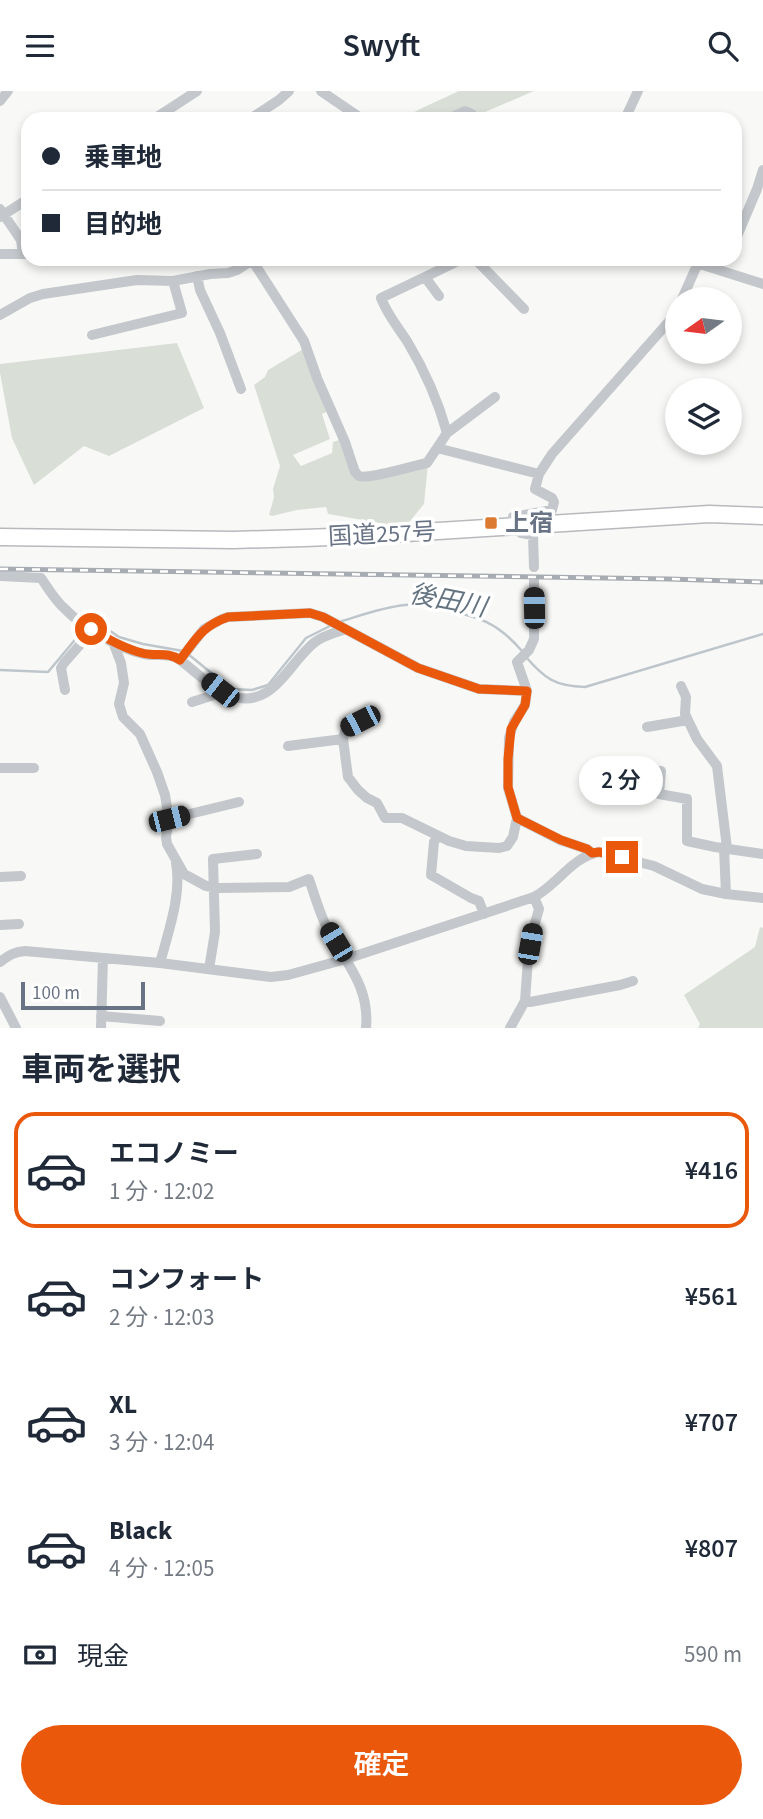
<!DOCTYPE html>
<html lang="ja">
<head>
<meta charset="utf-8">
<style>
	body { margin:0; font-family:"Source Sans 3","Noto Sans JP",sans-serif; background:#f6f6f7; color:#1f2937; height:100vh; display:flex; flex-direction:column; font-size:26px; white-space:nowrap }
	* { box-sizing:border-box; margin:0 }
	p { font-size:23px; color:#747a83 }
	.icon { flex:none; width:38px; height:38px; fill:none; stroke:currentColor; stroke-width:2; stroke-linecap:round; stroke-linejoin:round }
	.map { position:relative; height:937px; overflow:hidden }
	.details { display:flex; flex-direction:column; background:#fff; flex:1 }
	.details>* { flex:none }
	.guide { position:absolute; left:21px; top:21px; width:721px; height:154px; border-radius:21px; box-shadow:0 4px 10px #0003; display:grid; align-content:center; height:154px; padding:0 21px; background:#fff }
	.needle { width:46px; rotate:256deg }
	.fabs { position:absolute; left:665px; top:196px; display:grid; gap:14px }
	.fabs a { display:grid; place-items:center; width:77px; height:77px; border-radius:50%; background:#fff; box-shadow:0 4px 10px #0003; font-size:35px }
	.scale { position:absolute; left:21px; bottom:18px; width:124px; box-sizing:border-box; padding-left:7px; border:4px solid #697386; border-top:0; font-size:19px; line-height:24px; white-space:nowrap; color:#697386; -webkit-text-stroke:5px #fff; paint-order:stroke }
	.end { position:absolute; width:32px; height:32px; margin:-16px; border:9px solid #ea580c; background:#fff; box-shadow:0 0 0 4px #fff }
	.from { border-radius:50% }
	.bubble { position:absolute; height:49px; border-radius:24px; background:#fff; box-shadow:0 4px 10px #0003; font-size:23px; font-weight:600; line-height:49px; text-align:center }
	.car { position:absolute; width:21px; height:42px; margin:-21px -10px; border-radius:9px; box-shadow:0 0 5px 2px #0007; background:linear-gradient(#222 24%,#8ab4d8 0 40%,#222 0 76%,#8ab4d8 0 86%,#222 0) }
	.guide b { display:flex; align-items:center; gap:24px; height:66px; font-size:26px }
	.guide b+b { border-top:2px solid #e0e1e3 }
	.guide i { width:18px; height:18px; background:#1f2937 }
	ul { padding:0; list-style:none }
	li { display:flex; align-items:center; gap:21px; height:116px; margin:0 14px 10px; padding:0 7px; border:4px solid transparent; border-radius:21px }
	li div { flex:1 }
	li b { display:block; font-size:26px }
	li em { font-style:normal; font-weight:600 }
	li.selected { border-color:#ea580c }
	li>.icon { width:63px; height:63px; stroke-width:1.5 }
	h2 { padding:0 21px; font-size:32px; line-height:84px }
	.pay { display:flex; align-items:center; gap:18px; height:77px; padding:0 21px; font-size:26px }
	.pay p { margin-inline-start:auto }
	.primary-button { display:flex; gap:14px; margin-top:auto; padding:14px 21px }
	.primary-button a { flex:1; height:80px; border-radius:42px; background:#ea580c; color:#fff; font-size:28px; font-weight:600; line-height:80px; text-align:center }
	header { display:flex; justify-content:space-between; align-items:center; height:91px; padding:0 21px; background:#fff; font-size:32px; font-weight:600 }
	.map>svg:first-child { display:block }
	.green { fill:#d9dfd7 }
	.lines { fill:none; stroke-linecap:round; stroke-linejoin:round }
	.stream { stroke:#bec6cc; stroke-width:2.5 }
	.highway-casing { stroke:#b7b9bd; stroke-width:19 }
	.minor { stroke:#c4c7cb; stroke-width:10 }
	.highway { stroke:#fff; stroke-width:16 }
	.rail-casing { stroke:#a7abb2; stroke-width:5 }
	.rail { stroke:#fff; stroke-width:2.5; stroke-dasharray:8; stroke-linecap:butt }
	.route { stroke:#ea580c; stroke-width:9 }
	.poi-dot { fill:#dd7a31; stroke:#fff; stroke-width:2.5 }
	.labels { text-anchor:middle; stroke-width:7; stroke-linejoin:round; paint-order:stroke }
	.poi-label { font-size:24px; font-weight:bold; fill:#697386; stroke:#fff; text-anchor:start }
	.street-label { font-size:24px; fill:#697386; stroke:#fff }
	.water-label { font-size:26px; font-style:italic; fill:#647481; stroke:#fff }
</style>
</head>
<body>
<header><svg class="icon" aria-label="menu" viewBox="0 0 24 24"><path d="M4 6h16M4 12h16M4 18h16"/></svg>Swyft<svg class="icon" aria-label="search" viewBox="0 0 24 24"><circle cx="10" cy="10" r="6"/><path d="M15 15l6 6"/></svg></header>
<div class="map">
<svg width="763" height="937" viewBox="0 0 763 937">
	<rect width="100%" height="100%" fill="#f8f9f6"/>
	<path class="green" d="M459,0H534L469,28H402L420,18Z
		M177,252L204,317L109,365L84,355L34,394L12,347L0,282V273Z
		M305,257L329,320L322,323L330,348L293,364L301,375L332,362L333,351L342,348L353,382L428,373L424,413L406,435L380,432L328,423L326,416L297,419L272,425L269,424L274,406L273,398L280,375L254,294L265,286L268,279Z
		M760,836L763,837V937H698L700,933L684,904L755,856Z"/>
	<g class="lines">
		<path class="stream" d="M342,530C362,524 384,516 405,514C417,513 430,516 443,518C479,526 497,531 522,560
			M88,532L96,530L119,546L143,553L183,560
			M188,563L231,598L252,599L268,594L306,547L332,534
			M526,566C545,588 555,595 585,596L763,543
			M0,579L48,581L84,538"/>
		<defs>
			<path id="highway" d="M0,446L233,449L304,447L358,445L709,423L763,425"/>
		</defs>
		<use href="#highway" class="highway-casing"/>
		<path class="minor" d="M321,0L362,28
			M0,10L8,0
			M154,28L197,0
			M250,28L279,9L289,0
			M448,28L465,20L472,23L473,28
			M625,28L638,0
			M0,118L21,149L23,163
			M0,126L28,108
			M735,150L757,98L763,79
			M0,163H28
			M475,168L524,218
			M684,168L763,193
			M252,169L304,250L317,287L345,351L355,381C357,382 357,384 359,385C367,389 416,374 427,372L447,342C438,309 425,280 407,250C397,235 387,223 381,207L425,186
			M197,185L200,199L220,242L241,298
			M439,205L425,186L462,168
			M682,208L698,172
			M0,224L30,207L43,203L137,189L173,190L210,183L228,182L237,179L254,168
			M92,244L182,222L173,190
			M447,342L495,306
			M437,357L539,383
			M534,476L533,444L521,442L514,436L513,426L552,419L554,411L552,407L535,398L539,383L552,363L672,227L677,216
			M0,485L41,487C48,497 55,509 64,517C81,535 119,558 144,563C158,566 167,561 180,569L204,538L222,528L228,526L310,522L323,526L418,577L479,598L527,600
			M113,551L121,572L124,592L119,613L123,626L140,643L157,681L165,704L169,728L166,746L167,753L184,783L206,795L219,797L289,796L309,788C314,803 319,820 326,835C344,870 370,894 366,937
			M180,569C195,580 211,597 229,604C272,621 288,572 315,551C324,544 335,542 345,538
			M681,595L686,606L685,623L697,648L717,675L727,757H724L726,803
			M65,599L61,577L64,572L93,539
			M192,611L223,601
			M647,636L688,629
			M343,648L346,637L374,623
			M288,655L343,648L348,686L358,699L367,707L377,712L385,727H402L449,750L466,755L499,757L507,755L513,746L517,727L508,697L509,647L514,631L525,614L527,600L517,571L529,559L534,548V489
			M0,677H34
			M628,677L661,680L659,703L687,708V750L715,756L763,763
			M517,727L560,749L587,758L592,762
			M169,728L239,711
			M438,745L434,751L431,784L471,807L479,810L484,823
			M0,786L21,785
			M0,834L19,833
			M0,871C9,864 14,861 25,860L160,872L271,886L288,884L346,868L534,806C557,794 572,766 599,761L654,775L702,798L726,803L763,807
			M160,872C168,842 182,803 176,772
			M209,878L215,841L213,768L257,763
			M0,906L16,937
			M525,910L530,911L620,894L633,890
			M101,925L160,930
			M101,937L103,867
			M510,937L525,910L528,868L533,839L539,818L534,806"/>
		<use href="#highway" class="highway"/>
		<defs>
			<path id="rail" d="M0,478L669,488L763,491"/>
		</defs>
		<use href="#rail" class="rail-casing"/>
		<use href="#rail" class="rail"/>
	</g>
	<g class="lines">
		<path class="route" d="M91,538C107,548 123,557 142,562C156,566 167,560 180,569C196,548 202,535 228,526L310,522L323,526L418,577L479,598L527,600L525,614L511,638L508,668V696L517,727L561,749L587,758L592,762L599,761L622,766"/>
	</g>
	<rect class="poi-dot" x="484" y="425" width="14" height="14" rx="3.5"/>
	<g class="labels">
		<g class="poi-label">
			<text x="505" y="440">上宿</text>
		</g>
		<g class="street-label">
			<text transform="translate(382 443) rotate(-3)" y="8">国道257号</text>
		</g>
		<g class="water-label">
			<text transform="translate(448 509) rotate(11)" y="9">後田川</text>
		</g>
	</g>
</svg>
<div class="fabs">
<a><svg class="needle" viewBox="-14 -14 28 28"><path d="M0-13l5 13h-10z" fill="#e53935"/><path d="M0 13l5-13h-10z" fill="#747a83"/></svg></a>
<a><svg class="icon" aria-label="layers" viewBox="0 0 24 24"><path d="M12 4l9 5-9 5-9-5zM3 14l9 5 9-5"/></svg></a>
</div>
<div class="scale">100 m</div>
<i class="end from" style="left:91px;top:538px"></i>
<i class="end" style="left:622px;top:766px"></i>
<div class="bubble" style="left:579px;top:665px;width:84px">2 分</div>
<i class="car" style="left:534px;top:517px;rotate:359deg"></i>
<i class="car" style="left:220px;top:599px;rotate:308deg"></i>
<i class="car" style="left:360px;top:630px;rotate:243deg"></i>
<i class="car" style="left:169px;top:728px;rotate:76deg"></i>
<i class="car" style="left:336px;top:851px;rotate:329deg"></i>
<i class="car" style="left:530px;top:853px;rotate:10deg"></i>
<div class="guide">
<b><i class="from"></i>乗車地</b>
<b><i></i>目的地</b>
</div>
</div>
<section class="details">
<h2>車両を選択</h2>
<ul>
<li class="selected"><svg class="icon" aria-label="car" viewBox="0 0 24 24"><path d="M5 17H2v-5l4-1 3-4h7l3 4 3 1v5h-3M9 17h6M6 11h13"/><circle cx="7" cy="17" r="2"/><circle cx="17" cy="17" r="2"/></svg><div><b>エコノミー</b><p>1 分 · 12:02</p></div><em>¥416</em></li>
<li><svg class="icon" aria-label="car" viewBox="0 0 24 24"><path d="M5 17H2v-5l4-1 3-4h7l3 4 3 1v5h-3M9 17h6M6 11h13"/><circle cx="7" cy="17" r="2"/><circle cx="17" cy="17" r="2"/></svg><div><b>コンフォート</b><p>2 分 · 12:03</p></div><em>¥561</em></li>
<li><svg class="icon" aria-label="car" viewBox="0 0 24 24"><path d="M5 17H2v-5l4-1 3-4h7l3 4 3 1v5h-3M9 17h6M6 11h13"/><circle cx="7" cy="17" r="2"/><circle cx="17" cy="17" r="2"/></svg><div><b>XL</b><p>3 分 · 12:04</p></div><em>¥707</em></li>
<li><svg class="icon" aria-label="car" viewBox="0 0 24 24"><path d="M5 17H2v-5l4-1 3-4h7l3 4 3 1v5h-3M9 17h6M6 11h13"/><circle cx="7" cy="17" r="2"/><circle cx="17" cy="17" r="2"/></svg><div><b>Black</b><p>4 分 · 12:05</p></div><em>¥807</em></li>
</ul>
<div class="pay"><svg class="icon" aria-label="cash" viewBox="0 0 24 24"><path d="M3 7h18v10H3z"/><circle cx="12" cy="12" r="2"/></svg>現金<p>590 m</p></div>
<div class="primary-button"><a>確定</a></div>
</section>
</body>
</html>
